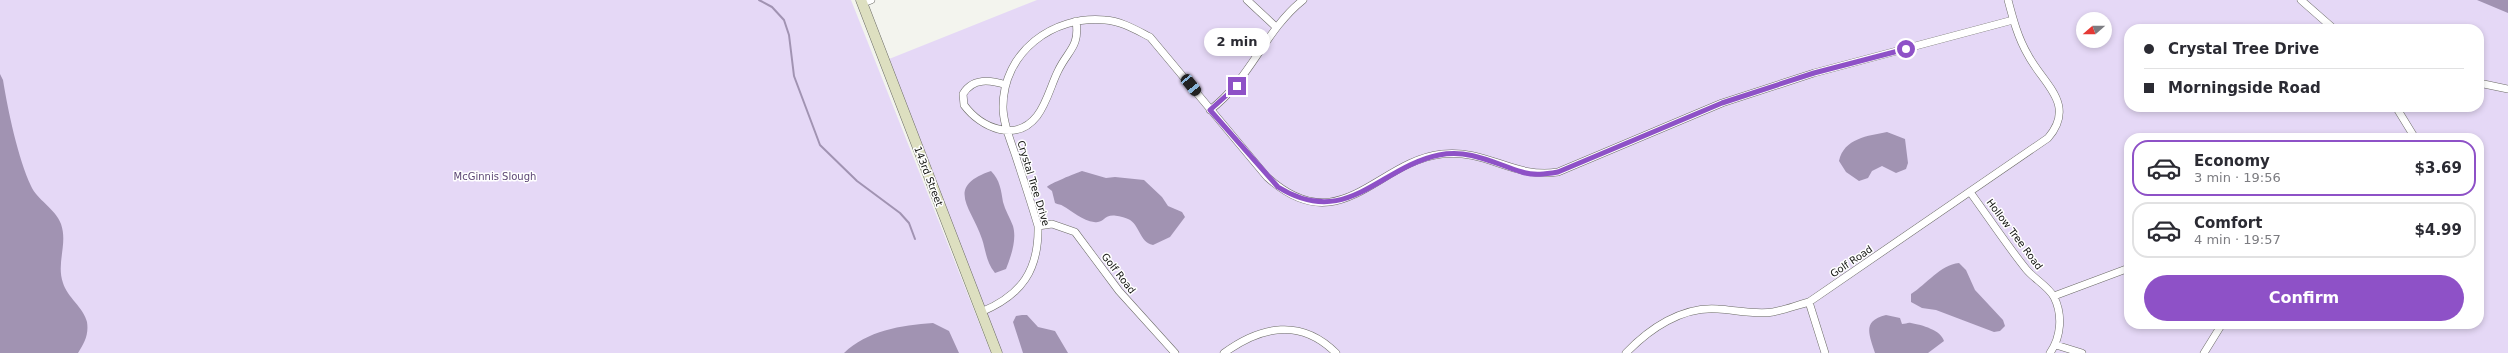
<!DOCTYPE html>
<html lang="en">
<head>
<meta charset="utf-8">
<style>
	body { margin:0; font-family:"DejaVu Sans",sans-serif; background:#f7f7f7; color:#2b2b33; height:100vh; display:flex; flex-direction:column; font-size:15px; white-space:nowrap }
	* { box-sizing:border-box; margin:0 }
	p { font-size:13px; color:#7c7c81 }
	.icon { flex:none; width:22px; height:22px; fill:none; stroke:currentColor; stroke-width:2; stroke-linecap:round; stroke-linejoin:round }
	.map { position:relative; flex:1; overflow:hidden }
	.drawer { position:absolute; left:2124px; top:133px; width:360px; height:196px; display:flex; flex-direction:column; background:#fff; border-radius:16px; box-shadow:0 2px 6px #0003 }
	.drawer>* { flex:none }
	.hud { position:absolute; left:2124px; top:24px; width:360px; height:88px; border-radius:16px; box-shadow:0 2px 6px #0003; display:grid; align-content:center; height:88px; padding:0 20px; background:#fff }
	.needle { width:26px; rotate:250deg }
	.tools { position:absolute; left:2076px; top:12px; display:grid; gap:8px }
	.tools a { display:grid; place-items:center; width:36px; height:36px; border-radius:50%; background:#fff; box-shadow:0 2px 6px #0003; font-size:20px }
	.end { position:absolute; width:18px; height:18px; margin:-9px; border:5px solid #8e51c7; background:#fff; box-shadow:0 0 0 2px #fff }
	.from { border-radius:50% }
	.bubble { position:absolute; height:28px; border-radius:14px; background:#fff; box-shadow:0 2px 6px #0003; font-size:13px; font-weight:700; line-height:28px; text-align:center }
	.car { position:absolute; width:12px; height:24px; margin:-12px -6px; border-radius:5px; box-shadow:0 0 3px 1px #0007; background:linear-gradient(#222 24%,#8ab4d8 0 40%,#222 0 76%,#8ab4d8 0 86%,#222 0) }
	.hud b { display:flex; align-items:center; gap:14px; height:38px; font-size:15px }
	.hud b+b { border-top:1px solid #e1e1e2 }
	.hud i { width:10px; height:10px; background:#2b2b33 }
	ul { padding:7px 0 0; list-style:none }
	li { display:flex; align-items:center; gap:12px; height:56px; margin:0 8px 6px; padding:0 12px; border:2px solid #e1e1e2; border-radius:16px }
	li div { flex:1 }
	li b { display:block; font-size:15px }
	li em { font-style:normal; font-weight:700 }
	li.selected { border-color:#8e51c7 }
	li>.icon { width:36px; height:36px; stroke-width:1.5 }
	.primary-button { display:flex; gap:8px; margin-top:auto; padding:8px 20px }
	.primary-button a { flex:1; height:46px; border-radius:24px; background:#8e51c7; color:#fff; font-size:16px; font-weight:700; line-height:46px; text-align:center }
	.map>svg:first-child { display:block }
	.green { fill:#e5d8f6; fill-rule:evenodd }
	.water { fill:#a193b2 }
	.lines { fill:none; stroke-linecap:round; stroke-linejoin:round }
	.stream { stroke:#a193b2; stroke-width:2 }
	.street-casing { stroke:#6b6b66; stroke-width:8 }
	.secondary-casing { stroke:#6b6b66; stroke-width:11 }
	.street { stroke:#fff; stroke-width:7 }
	.secondary { stroke:#dddfc0; stroke-width:10 }
	.route { stroke:#8e51c7; stroke-width:5 }
	.labels { text-anchor:middle; stroke-width:3; stroke-linejoin:round; paint-order:stroke }
	.park-label { font-size:10px; fill:#5c4674; stroke:#fff }
	.street-label { font-size:10px; fill:#131411; stroke:#fff }
</style>
</head>
<body>
<div class="map">
<svg width="2508" height="353" viewBox="0 0 2508 353">
	<rect width="100%" height="100%" fill="#f3f4ee"/>
	<path class="green" d="M0,0H851L991,353H0Z
		M1037,0H2508V353H1001L889,59ZM2083,19H2105V41H2083ZM2129,29H2479V107H2129ZM2129,138H2479V324H2129Z"/>
	<path class="water" d="M2477,0H2508V13Z
		M0,74L3,80C8,111 18,158 31,186C37,200 55,208 61,224C68,244 56,263 63,283C67,297 84,308 87,322C89,335 84,343 78,353H0Z
		M1887,132L1905,139L1908,163L1906,169L1896,173L1882,166L1872,171L1868,178L1859,181L1846,172L1839,161C1844,138 1868,136 1887,132Z
		M991,171C1000,180 1001,190 1003,202C1005,210 1010,218 1013,226C1017,240 1011,256 1006,269L995,273C986,262 986,251 982,239C972,208 944,187 991,171Z
		M1082,171L1106,178L1115,177L1144,180L1162,197L1168,206L1182,212L1185,217L1170,237L1153,245C1139,242 1140,224 1128,219C1101,209 1108,224 1094,222C1083,221 1072,211 1063,206C1061,204 1058,205 1055,203L1052,191L1047,187C1049,184 1076,173 1082,171Z
		M1959,263L1966,270L1975,290L2003,320L2005,326L2000,331L1994,332L1936,310L1922,308L1911,302V294C1927,284 1940,265 1959,263Z
		M1022,315H1027L1038,327L1055,331L1068,353H1023L1013,322L1016,316Z
		M1886,315L1900,318L1902,324C1906,324 1908,322 1911,323C1922,325 1941,330 1944,341L1928,353H1875C1869,334 1862,321 1886,315Z
		M933,323L949,331L959,353H844C867,331 901,325 933,323Z"/>
	<g class="lines">
		<path class="stream" d="M759,0L772,7L784,20L789,35L794,76L820,145L857,181L900,213L909,223L915,239"/>
		<defs>
			<path id="street" d="M1247,0L1276,27
				M2301,0L2334,29
				M863,3L871,0
				M2479,83L2508,89
				M1006,85C991,80 973,77 963,94L964,105C981,128 1016,143 1037,116C1047,103 1051,85 1058,71C1068,50 1080,47 1076,21
				M2396,107L2415,138
				M1210,110C1250,80 1265,30 1303,0
				M1970,192C1989,218 2006,244 2026,269C2034,279 2048,286 2054,297C2063,315 2061,337 2050,353
				M1038,226L1052,224L1075,232L1119,291L1175,353
				M2054,296L2129,268
				M1809,302L1825,353
				M981,312C1022,295 1039,270 1038,226C1031,202 1023,178 1015,154C1010,139 1003,123 1003,107C1003,52 1053,15 1105,20C1121,21 1136,30 1150,37L1267,177C1340,243 1377,161 1442,154C1488,149 1513,179 1558,172L1722,103L1814,73L2013,20
				M2056,345L2082,353
				M1224,353C1261,326 1301,318 1336,353
				M1626,353C1649,329 1682,306 1718,309C1735,310 1756,315 1773,312C1785,310 1797,305 1809,302L2048,138C2077,104 2043,84 2028,55C2018,38 2013,19 2008,0
				M2204,353L2222,324"/>
			<path id="secondary" d="M861,0L997,353"/>
		</defs>
		<use href="#street" class="street-casing"/>
		<use href="#secondary" class="secondary-casing"/>
		<use href="#street" class="street"/>
		<use href="#secondary" class="secondary"/>
	</g>
	<g class="lines">
		<path class="route" d="M1237,86L1210,110L1278,187C1347,230 1379,167 1439,155C1470,149 1493,163 1522,172C1534,176 1546,174 1558,172L1722,103L1814,73L1906,49"/>
	</g>
	<g class="labels">
		<g class="park-label">
			<text x="495" y="180">McGinnis Slough</text>
		</g>
		<g class="street-label">
			<text transform="translate(929 176) rotate(69)" y="4">143rd Street</text>
			<text transform="translate(1034 183) rotate(73)" y="4">Crystal Tree Drive</text>
			<text transform="translate(2015 234) rotate(53)" y="4">Hollow Tree Road</text>
			<text transform="translate(1851 261) rotate(-34)" y="4">Golf Road</text>
			<text transform="translate(1119 273) rotate(52)" y="4">Golf Road</text>
		</g>
	</g>
</svg>
<div class="tools">
<a><svg class="needle" viewBox="-14 -14 28 28"><path d="M0-13l5 13h-10z" fill="#e53935"/><path d="M0 13l5-13h-10z" fill="#7c7c81"/></svg></a>
</div>
<i class="end from" style="left:1906px;top:49px"></i>
<i class="end" style="left:1237px;top:86px"></i>
<div class="bubble" style="left:1204px;top:28px;width:66px">2 min</div>
<i class="car" style="left:1191px;top:85px;rotate:141deg"></i>
<div class="hud">
<b><i class="from"></i>Crystal Tree Drive</b>
<b><i></i>Morningside Road</b>
</div>
<section class="drawer">
<ul>
<li class="selected"><svg class="icon" aria-label="car" viewBox="0 0 24 24"><path d="M5 17H2v-5l4-1 3-4h7l3 4 3 1v5h-3M9 17h6M6 11h13"/><circle cx="7" cy="17" r="2"/><circle cx="17" cy="17" r="2"/></svg><div><b>Economy</b><p>3 min · 19:56</p></div><em>$3.69</em></li>
<li><svg class="icon" aria-label="car" viewBox="0 0 24 24"><path d="M5 17H2v-5l4-1 3-4h7l3 4 3 1v5h-3M9 17h6M6 11h13"/><circle cx="7" cy="17" r="2"/><circle cx="17" cy="17" r="2"/></svg><div><b>Comfort</b><p>4 min · 19:57</p></div><em>$4.99</em></li>
</ul>
<div class="primary-button"><a>Confirm</a></div>
</section>
</div>
</body>
</html>
